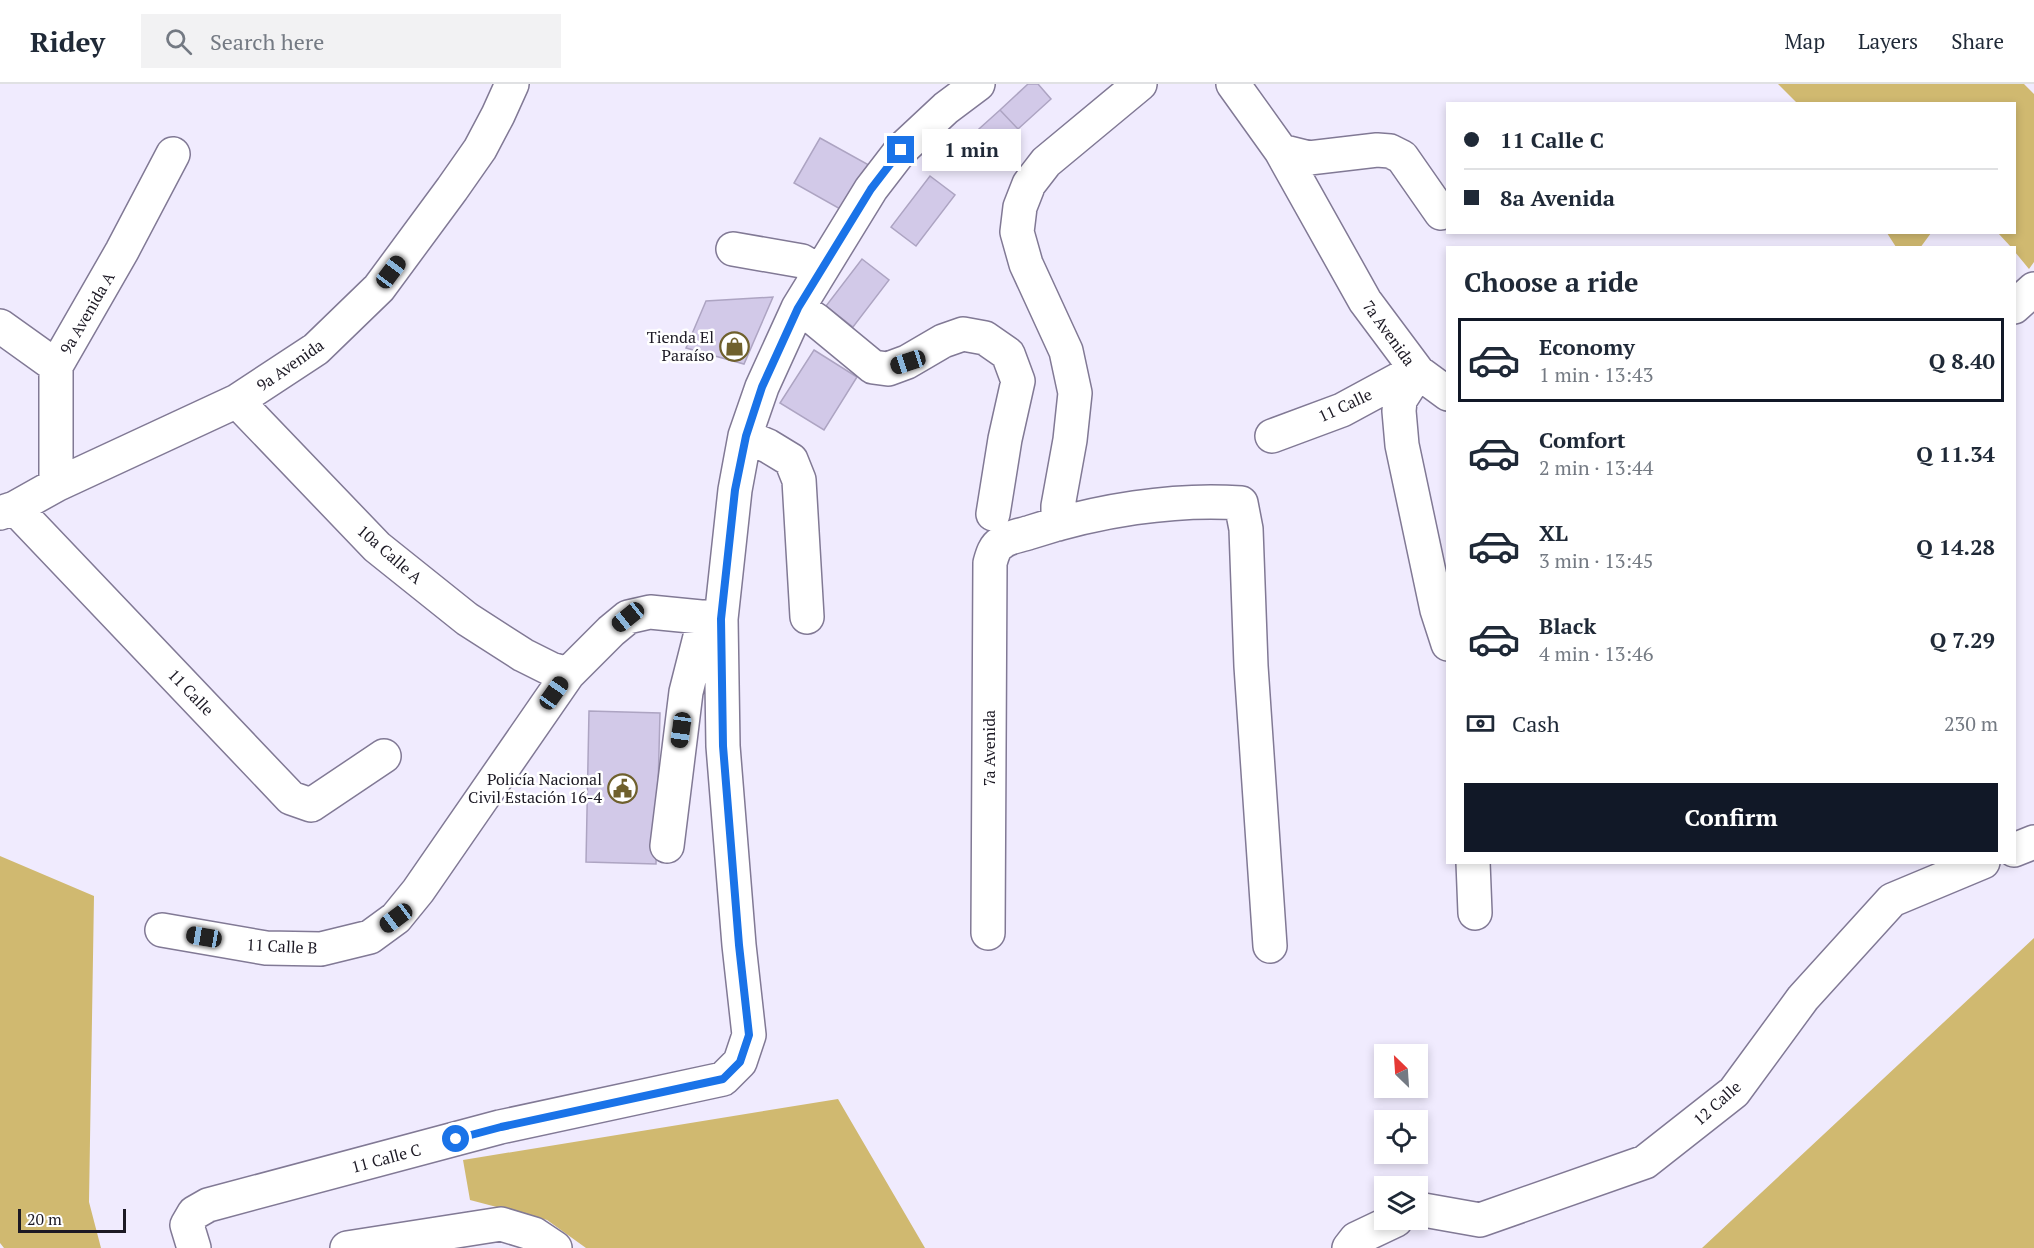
<!DOCTYPE html>
<html lang="en">
<head>
<meta charset="utf-8">
<style>
	body { margin:0; font-family:"PT Serif",serif; background:#f2f2f3; color:#1f2937; height:100vh; display:flex; flex-direction:column; font-size:22px; white-space:nowrap }
	* { box-sizing:border-box; margin:0 }
	p { font-size:20px; color:#747a83 }
	.icon { flex:none; width:33px; height:33px; fill:none; stroke:currentColor; stroke-width:2; stroke-linecap:round; stroke-linejoin:round }
	.map { position:relative; flex:1; overflow:hidden }
	.panel { position:absolute; left:1446px; top:162px; width:570px; height:618px; display:flex; flex-direction:column; background:#fff; border-radius:0px; box-shadow:0 3px 9px #0003 }
	.panel>* { flex:none }
	.guide { position:absolute; left:1446px; top:18px; width:570px; height:132px; border-radius:0px; box-shadow:0 3px 9px #0003; display:grid; align-content:center; height:132px; padding:0 18px; background:#fff }
	.needle { width:39px; rotate:335deg }
	.controls { position:absolute; left:1374px; top:960px; display:grid; gap:12px }
	.controls a { display:grid; place-items:center; width:54px; height:54px; border-radius:0px; background:#fff; box-shadow:0 3px 9px #0003; font-size:30px }
	.scale { position:absolute; left:18px; bottom:15px; width:108px; box-sizing:border-box; padding-left:6px; border:3px solid #1c1924; border-top:0; font-size:16px; line-height:21px; white-space:nowrap; color:#1c1924; -webkit-text-stroke:4px #fff; paint-order:stroke }
	.end { position:absolute; width:27px; height:27px; margin:-14px; border:8px solid #1a73e8; background:#fff; box-shadow:0 0 0 3px #fff }
	.from { border-radius:50% }
	.bubble { position:absolute; height:42px; border-radius:0px; background:#fff; box-shadow:0 3px 9px #0003; font-size:20px; font-weight:700; line-height:42px; text-align:center }
	.car { position:absolute; width:18px; height:36px; margin:-18px -9px; border-radius:8px; box-shadow:0 0 4px 2px #0007; background:linear-gradient(#222 24%,#8ab4d8 0 40%,#222 0 76%,#8ab4d8 0 86%,#222 0) }
	.guide b { display:flex; align-items:center; gap:21px; height:57px; font-size:22px }
	.guide b+b { border-top:2px solid #e0e1e3 }
	.guide i { width:15px; height:15px; background:#1f2937 }
	ul { padding:0; list-style:none }
	li { display:flex; align-items:center; gap:18px; height:84px; margin:0 12px 9px; padding:0 6px; border:3px solid transparent; border-radius:0px }
	li div { flex:1 }
	li b { display:block; font-size:22px }
	li em { font-style:normal; font-weight:700 }
	li.active { border-color:#111827 }
	li>.icon { width:54px; height:54px; stroke-width:1.5 }
	h2 { padding:0 18px; font-size:27px; line-height:72px }
	.pay { display:flex; align-items:center; gap:15px; height:66px; padding:0 18px; font-size:22px }
	.pay p { margin-inline-start:auto }
	.button { display:flex; gap:12px; margin-top:auto; padding:12px 18px }
	.button a { flex:1; height:69px; border-radius:0px; background:#111827; color:#fff; font-size:24px; font-weight:700; line-height:69px; text-align:center }
	header { display:flex; align-items:center; gap:36px; box-sizing:border-box; height:84px; padding:0 30px; background:#fff; border-bottom:2px solid #e0e1e3 }
	header strong { font-size:28px }
	nav { display:flex; gap:33px; margin-inline-start:auto; font-size:21px }
	.search { width:420px; height:54px; background:#f2f2f3; display:flex; align-items:center; gap:15px; box-sizing:border-box; padding:0 21px; border-radius:0px; color:#747a83; font-size:22px }
	.map>svg:first-child { display:block }
	.forest { fill:#d0b970 }
	.building { fill:#d2c9e8; stroke:#ada4c2; stroke-width:1.5 }
	.lines { fill:none; stroke-linecap:round; stroke-linejoin:round }
	.minor-casing { stroke:#817995; stroke-width:36 }
	.minor { stroke:#fff; stroke-width:33 }
	.route { stroke:#1a73e8; stroke-width:8 }
	.labels { text-anchor:middle; stroke-width:5; stroke-linejoin:round; paint-order:stroke }
	.street-label { font-size:16px; fill:#1c1924; stroke:#fff }
	.poi-label { font-size:16px; fill:#1c1924; stroke:#fff; text-anchor:end }
</style>
</head>
<body>
<header>
<strong>Ridey</strong>
<div class="search"><svg class="icon" aria-label="search" viewBox="0 0 24 24"><circle cx="10" cy="10" r="6"/><path d="M15 15l6 6"/></svg>Search here</div>
<nav><a>Map</a><a>Layers</a><a>Share</a></nav>
</header>
<div class="map">
<svg width="2034" height="1164" viewBox="0 0 2034 1164">
	<rect width="100%" height="100%" fill="#f0ebfe"/>
	<path class="forest" d="M1778,0H2024L2034,10V178L2029,185L2015,168L2014,164L2011,163L1998,149L2014,148V20L1797,19Z
		M1887,149H1931L1920,164L1896,163Z
		M0,772L94,812L89,1118L101,1164H4L0,1159Z
		M2034,854V1164H1702Z
		M838,1015L925,1164H586L547,1136L470,1116L463,1076Z"/>
	<path class="building" d="M1028,0H1038L1051,15L1018,45L1000,26Z
		M1000,26L1018,45L988,73L970,53Z
		M820,54L876,85L849,130L794,99Z
		M930,92L955,111L916,162L891,143Z
		M862,175L889,196L853,243L826,222Z
		M773,213L744,280L686,264L706,217Z
		M814,266L857,293L824,346L780,319Z
		M589,627L660,629L656,780L586,778Z"/>
	<g class="lines">
		<defs>
			<path id="minor" d="M1233,0L1281,67L1365,217L1418,288L1448,310
				M1281,67L1309,74L1377,66L1390,67L1402,73L1441,129
				M733,165L802,177L820,188
				M2014,223L2034,205
				M798,224L816,236L873,283L888,285L907,278L943,257L963,250L985,254L1008,270L1018,297L1005,355L993,430
				M0,242L56,282
				M1418,288L1400,316L1399,327L1402,361L1437,526L1448,560
				M237,317L377,463L467,535L523,571L551,585L568,590
				M745,352L768,362L791,376L799,396L807,533
				M1272,352L1342,326L1416,286
				M56,401V282L122,167L173,70
				M15,424L291,714L311,721L384,672
				M0,429L15,424L56,401L237,317L316,265L379,204L452,105L480,65L498,31L512,0
				M1058,440V422L1070,356L1075,309L1066,267L1026,180L1017,148L1020,123L1029,100L1046,78L1140,0
				M667,762L686,608L705,533
				M2014,766L2034,758
				M1473,778L1475,829
				M162,846L266,864L321,865L370,853L396,834L418,807L568,590L611,547L628,533L650,528L721,535
				M988,849L990,479C992,472 994,463 1001,459C1008,453 1022,451 1031,448C1096,427 1173,414 1241,419L1246,445L1251,582L1270,862
				M1418,1125L1480,1136L1645,1078L1734,1008L1803,914L1892,816L1983,778
				M194,1164L187,1141L194,1129L208,1121L500,1043L723,995L740,978L749,951L739,861L723,662L721,535L735,406L745,352L762,303L798,224L871,105L901,66L946,24L978,0
				M347,1164L501,1140L534,1150L555,1164
				M1349,1164L1356,1155L1396,1136"/>
		</defs>
		<use href="#minor" class="minor-casing"/>
		<use href="#minor" class="minor"/>
	</g>
	<g class="lines">
		<path class="route" d="M456,1055L501,1043L723,995L740,978L749,951L739,861L723,662L721,535L735,406L746,352L762,303L798,224L871,105L901,66"/>
	</g>
	<defs>
		<symbol id="shop-ring" viewBox="-11 -11 22 22"><circle r="9.5" fill="#fff" stroke="#6f602d" stroke-width="1.5"/><path d="M-5-2.5h2.3a2.7 3.5 0 0 1 5.4 0H5L5.5 6h-11ZM-1.5-2.5h3a1.5 2.3 0 0 0-3 0Z" fill="#6f602d"/></symbol>
		<symbol id="civic-ring" viewBox="-11 -11 22 22"><circle r="9.5" fill="#fff" stroke="#6f602d" stroke-width="1.5"/><path d="M-.6-6.5H3V-4.5H.6V-3L4-1V1h2V6H-6V1h2V-1L-.6-3ZM-1.2 2.5V6h2.4V2.5Z" fill="#6f602d"/></symbol>
	</defs>
	<g fill-rule="evenodd">
		<use href="#shop-ring" x="718" y="246" width="33" height="33"/>
		<use href="#civic-ring" x="606" y="688" width="33" height="33"/>
	</g>
	<g class="labels">
		<g class="street-label">
			<text transform="translate(87 229) rotate(-60)" y="6">9a Avenida A</text>
			<text transform="translate(1389 249) rotate(54)" y="6">7a Avenida</text>
			<text transform="translate(290 281) rotate(-35)" y="6">9a Avenida</text>
			<text transform="translate(1345 321) rotate(-25)" y="6">11 Calle</text>
			<text transform="translate(390 470) rotate(41)" y="6">10a Calle A</text>
			<text transform="translate(191 608) rotate(46)" y="6">11 Calle</text>
			<text transform="translate(989 664) rotate(-90)" y="6">7a Avenida</text>
			<text transform="translate(282 862) rotate(3)" y="6">11 Calle B</text>
			<text transform="translate(1717 1019) rotate(-42)" y="6">12 Calle</text>
			<text transform="translate(386 1074) rotate(-15)" y="6">11 Calle C</text>
		</g>
		<g class="poi-label">
			<text x="714" y="259">Tienda El<tspan x="714" dy="18">Paraíso</tspan></text>
			<text x="602" y="701">Policía Nacional<tspan x="602" dy="18">Civil Estación 16-4</tspan></text>
		</g>
	</g>
</svg>
<div class="controls">
<a><svg class="needle" viewBox="-14 -14 28 28"><path d="M0-13l5 13h-10z" fill="#e53935"/><path d="M0 13l5-13h-10z" fill="#747a83"/></svg></a>
<a><svg class="icon" aria-label="locate" viewBox="0 0 24 24"><circle cx="12" cy="12" r="6"/><path d="M12 2v4M12 18v4M2 12h4M18 12h4"/></svg></a>
<a><svg class="icon" aria-label="layers" viewBox="0 0 24 24"><path d="M12 4l9 5-9 5-9-5zM3 14l9 5 9-5"/></svg></a>
</div>
<div class="scale">20 m</div>
<i class="end from" style="left:456px;top:1055px"></i>
<i class="end" style="left:901px;top:66px"></i>
<div class="bubble" style="left:922px;top:45px;width:99px">1 min</div>
<i class="car" style="left:391px;top:188px;rotate:37deg"></i>
<i class="car" style="left:908px;top:278px;rotate:252deg"></i>
<i class="car" style="left:628px;top:533px;rotate:231deg"></i>
<i class="car" style="left:554px;top:609px;rotate:35deg"></i>
<i class="car" style="left:681px;top:646px;rotate:188deg"></i>
<i class="car" style="left:396px;top:834px;rotate:233deg"></i>
<i class="car" style="left:204px;top:853px;rotate:280deg"></i>
<div class="guide">
<b><i class="from"></i>11 Calle C</b>
<b><i></i>8a Avenida</b>
</div>
<section class="panel">
<h2>Choose a ride</h2>
<ul>
<li class="active"><svg class="icon" aria-label="car" viewBox="0 0 24 24"><path d="M5 17H2v-5l4-1 3-4h7l3 4 3 1v5h-3M9 17h6M6 11h13"/><circle cx="7" cy="17" r="2"/><circle cx="17" cy="17" r="2"/></svg><div><b>Economy</b><p>1 min · 13:43</p></div><em>Q 8.40</em></li>
<li><svg class="icon" aria-label="car" viewBox="0 0 24 24"><path d="M5 17H2v-5l4-1 3-4h7l3 4 3 1v5h-3M9 17h6M6 11h13"/><circle cx="7" cy="17" r="2"/><circle cx="17" cy="17" r="2"/></svg><div><b>Comfort</b><p>2 min · 13:44</p></div><em>Q 11.34</em></li>
<li><svg class="icon" aria-label="car" viewBox="0 0 24 24"><path d="M5 17H2v-5l4-1 3-4h7l3 4 3 1v5h-3M9 17h6M6 11h13"/><circle cx="7" cy="17" r="2"/><circle cx="17" cy="17" r="2"/></svg><div><b>XL</b><p>3 min · 13:45</p></div><em>Q 14.28</em></li>
<li><svg class="icon" aria-label="car" viewBox="0 0 24 24"><path d="M5 17H2v-5l4-1 3-4h7l3 4 3 1v5h-3M9 17h6M6 11h13"/><circle cx="7" cy="17" r="2"/><circle cx="17" cy="17" r="2"/></svg><div><b>Black</b><p>4 min · 13:46</p></div><em>Q 7.29</em></li>
</ul>
<div class="pay"><svg class="icon" aria-label="cash" viewBox="0 0 24 24"><path d="M3 7h18v10H3z"/><circle cx="12" cy="12" r="2"/></svg>Cash<p>230 m</p></div>
<div class="button"><a>Confirm</a></div>
</section>
</div>
</body>
</html>
